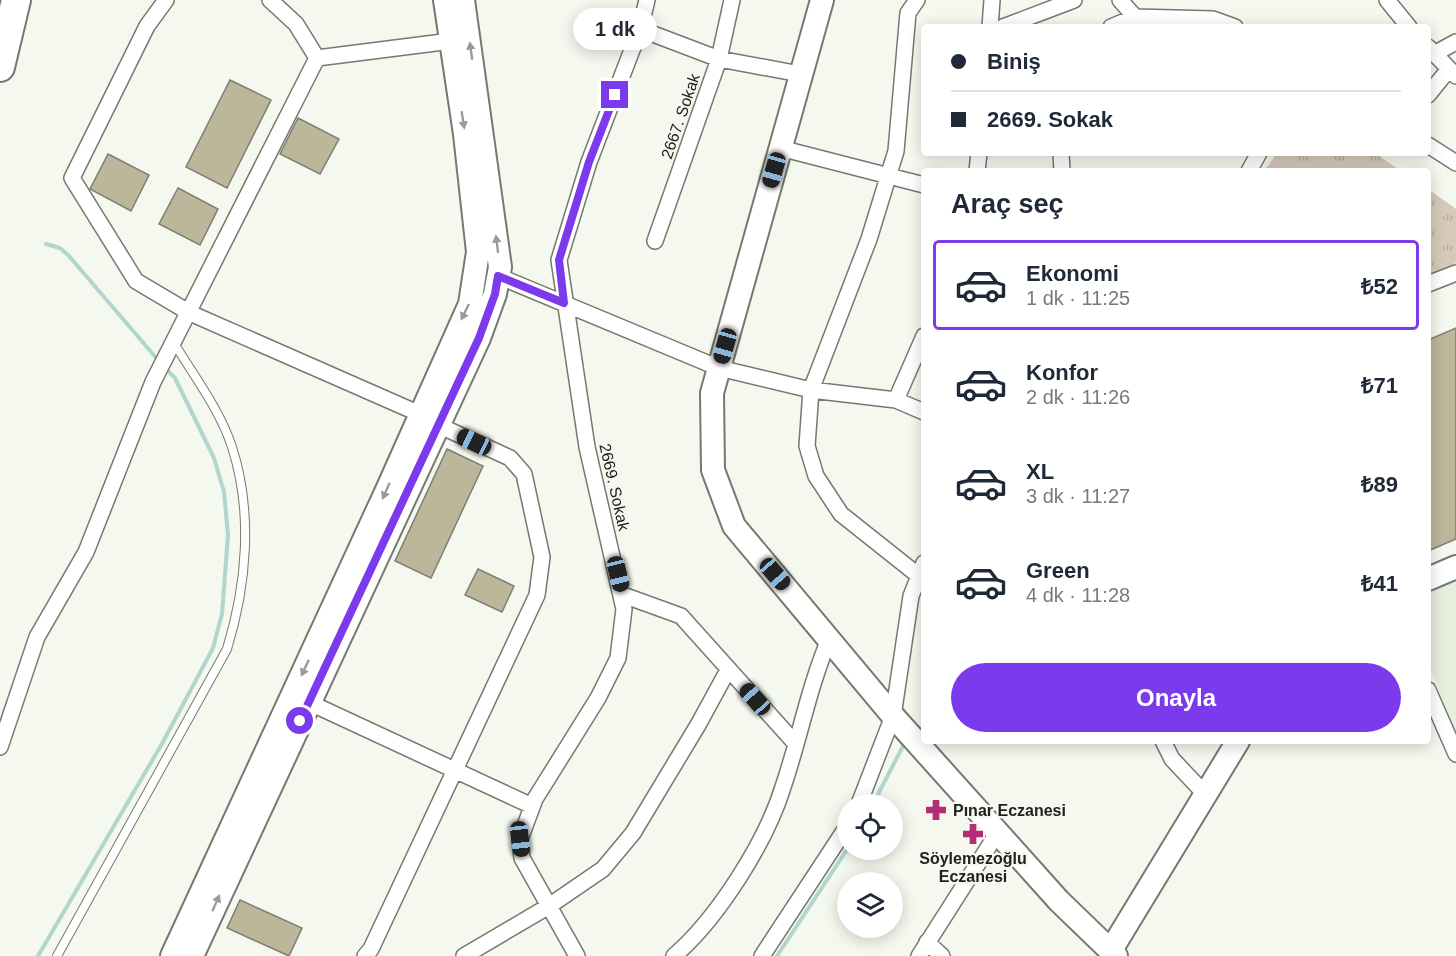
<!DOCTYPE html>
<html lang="tr">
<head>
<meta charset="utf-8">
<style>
	body { margin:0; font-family:Helvetica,sans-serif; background:#f6f6f7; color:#1f2937; height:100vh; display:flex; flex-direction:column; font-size:22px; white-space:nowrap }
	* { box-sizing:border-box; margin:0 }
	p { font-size:20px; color:#747a83 }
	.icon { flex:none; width:33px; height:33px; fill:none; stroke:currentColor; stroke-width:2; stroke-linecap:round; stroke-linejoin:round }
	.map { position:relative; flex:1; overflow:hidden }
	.sheet { position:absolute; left:921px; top:168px; width:510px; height:576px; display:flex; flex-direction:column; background:#fff; border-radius:6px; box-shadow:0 3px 15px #0003 }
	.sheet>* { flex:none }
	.banner { position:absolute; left:921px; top:24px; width:510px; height:132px; border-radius:6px; box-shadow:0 3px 15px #0003; display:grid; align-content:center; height:132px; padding:0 30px; background:#fff }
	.tools { position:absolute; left:837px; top:794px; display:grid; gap:12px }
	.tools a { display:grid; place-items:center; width:66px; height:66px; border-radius:50%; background:#fff; box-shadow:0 3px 15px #0003; font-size:30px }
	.end { position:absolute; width:27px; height:27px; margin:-14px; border:8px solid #7c3aed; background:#fff; box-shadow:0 0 0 3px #fff }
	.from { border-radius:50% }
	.bubble { position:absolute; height:42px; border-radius:21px; background:#fff; box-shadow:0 3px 15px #0003; font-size:20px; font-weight:700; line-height:42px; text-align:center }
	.car { position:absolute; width:18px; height:36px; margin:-18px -9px; border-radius:8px; box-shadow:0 0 4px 2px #0007; background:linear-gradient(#222 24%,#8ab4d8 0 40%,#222 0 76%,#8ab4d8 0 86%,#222 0) }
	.banner b { display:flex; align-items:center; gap:21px; height:57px; font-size:22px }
	.banner b+b { border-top:2px solid #e0e1e3 }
	.banner i { width:15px; height:15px; background:#1f2937 }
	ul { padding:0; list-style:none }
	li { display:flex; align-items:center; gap:18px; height:90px; margin:0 12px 9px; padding:0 18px; border:3px solid transparent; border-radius:6px }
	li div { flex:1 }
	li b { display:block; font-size:22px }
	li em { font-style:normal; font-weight:700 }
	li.active { border-color:#7c3aed }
	li>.icon { width:54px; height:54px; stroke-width:1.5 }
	h2 { padding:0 30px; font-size:27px; line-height:72px }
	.button { display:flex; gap:12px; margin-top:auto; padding:12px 30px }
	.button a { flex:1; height:69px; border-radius:36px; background:#7c3aed; color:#fff; font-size:24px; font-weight:700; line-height:69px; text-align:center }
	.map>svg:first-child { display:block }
	.built { fill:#e6eedd }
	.park { fill:url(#park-tufts) }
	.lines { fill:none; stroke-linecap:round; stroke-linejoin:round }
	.stream { stroke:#b1d6ce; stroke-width:4 }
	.building { fill:#bcb79a; stroke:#7f7e74; stroke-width:1.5 }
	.lane-casing { stroke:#75796f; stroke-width:10 }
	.street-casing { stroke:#75796f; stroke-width:18 }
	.secondary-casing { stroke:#75796f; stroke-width:26 }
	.highway-casing { stroke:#75796f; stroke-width:32 }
	.lane { stroke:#fff; stroke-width:8 }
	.street { stroke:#fff; stroke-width:15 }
	.secondary { stroke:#fff; stroke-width:22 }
	.highway { stroke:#fff; stroke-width:28 }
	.oneway { fill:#9b9c9a }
	.route { stroke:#7c3aed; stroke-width:8 }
	.labels { text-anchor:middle; stroke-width:4.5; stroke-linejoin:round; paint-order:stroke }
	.street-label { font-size:16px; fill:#21221f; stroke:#f4f8ee }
	.poi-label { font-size:16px; font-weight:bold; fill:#21221f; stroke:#f4f8ee; text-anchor:start }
</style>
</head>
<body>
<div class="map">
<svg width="1456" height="956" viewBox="0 0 1456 956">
	<defs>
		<pattern id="park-tufts" width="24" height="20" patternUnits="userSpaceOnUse" patternTransform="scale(1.5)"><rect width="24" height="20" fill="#d6caba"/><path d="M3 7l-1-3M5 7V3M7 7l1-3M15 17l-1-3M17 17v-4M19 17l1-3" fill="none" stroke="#b7ad9f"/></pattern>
	</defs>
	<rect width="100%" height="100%" fill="#f4f8ee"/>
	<path class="built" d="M1456,581V733L1428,662V592Z"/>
	<path class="park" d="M1277,153H1375L1401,171H1264Z
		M1428,189L1456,209V263L1428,276Z"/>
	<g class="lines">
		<path class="stream" d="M46,244L60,248L69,256L158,360
			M873,804L903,746
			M38,956L163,742L213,648L222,614L228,535L224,492L214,458L175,378L165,368
			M777,956L848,848"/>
	</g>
	<path class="building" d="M230,80L271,100L227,188L186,167Z
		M298,118L339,139L320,174L280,154Z
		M108,154L149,175L131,211L90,189Z
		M178,188L218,209L200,245L159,224Z
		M1456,328V539L1428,551V340Z
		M447,449L483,466L431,578L395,561Z
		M478,569L514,586L502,612L465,595Z
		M240,900L302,928L289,956L227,928Z"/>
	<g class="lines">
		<defs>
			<path id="lane" d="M57,956L227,649C247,584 253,512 232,447C220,410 194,376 174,343"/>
			<path id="street" d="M166,0L147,26L72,178L136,281L190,313L420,414
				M270,0L296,24L317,58
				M917,0L908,13L896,151L869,239L811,390L807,446L816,476L841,514L919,576
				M1120,0L1135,17
				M1387,0L1409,27
				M990,27L992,0
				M1003,27L1074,0
				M1111,27L1135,17L1213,19L1235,27
				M640,29L719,59L800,74
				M1428,47L1456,76
				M1434,54L1456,42
				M1428,95L1449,69
				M1428,145L1456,163
				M780,148L924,185
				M1061,153L1062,171
				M977,171L979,153
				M1249,171L1259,153
				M655,241L719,59L732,0
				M498,276L719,368L811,390L896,400L924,412
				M1428,284L1456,273
				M896,400L924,336
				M623,595L681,616L795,743
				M1428,690L1456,754
				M308,702L532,806
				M1163,741L1172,759L1206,795
				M0,747L37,637L86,552L153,382L317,58L451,41
				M859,804L893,716L911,596L924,563
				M927,942L942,956
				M365,956L371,949L537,595L542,557L524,474L510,458L438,425
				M464,956L549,906L603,869L633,833L698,725L728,670
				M577,956L522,858L520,839L535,799L598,698L618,658L624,609L587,447L559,260L589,162L640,29L647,0
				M674,956C718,918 766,842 783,787C800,737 809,686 830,637
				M762,956L848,825
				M919,956L998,832"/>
			<path id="secondary" d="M822,0L712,393L713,470L734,526L893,716L1059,901L1116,956
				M1428,579L1456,567
				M1111,950L1238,741
				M172,956L387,490L470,304L478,252L465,134L445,0
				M192,956L479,338L495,294L500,267L463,0"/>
			<path id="highway" d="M0,67L16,0"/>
		</defs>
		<use href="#lane" class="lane-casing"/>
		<use href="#street" class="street-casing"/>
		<use href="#secondary" class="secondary-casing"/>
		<use href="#highway" class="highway-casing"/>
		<use href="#lane" class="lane"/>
		<use href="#street" class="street"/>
		<use href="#secondary" class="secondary"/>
		<use href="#highway" class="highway"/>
	</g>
	<defs><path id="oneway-solid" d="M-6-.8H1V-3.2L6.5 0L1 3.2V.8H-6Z" transform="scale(1.5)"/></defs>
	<g class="oneway">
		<use href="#oneway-solid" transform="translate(471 51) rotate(-98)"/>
		<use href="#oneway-solid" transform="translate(463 120) rotate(81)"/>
		<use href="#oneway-solid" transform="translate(497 244) rotate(-97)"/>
		<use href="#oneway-solid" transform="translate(465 312) rotate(116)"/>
		<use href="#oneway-solid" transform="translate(386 491) rotate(114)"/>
		<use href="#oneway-solid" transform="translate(305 668) rotate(115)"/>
		<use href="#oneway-solid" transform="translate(216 903) rotate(-66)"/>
	</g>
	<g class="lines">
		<path class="route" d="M300,721L479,338L495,294L498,276L564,303L559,260L589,162L615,95"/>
	</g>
	<defs>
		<symbol id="pharmacy-bare" viewBox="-9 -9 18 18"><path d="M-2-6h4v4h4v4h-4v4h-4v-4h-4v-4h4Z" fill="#b32e75" stroke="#f4f8ee" stroke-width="2.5" paint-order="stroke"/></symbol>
	</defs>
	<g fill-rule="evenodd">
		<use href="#pharmacy-bare" x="921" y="795" width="30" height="30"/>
		<use href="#pharmacy-bare" x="958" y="819" width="30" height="30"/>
	</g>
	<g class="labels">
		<g class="street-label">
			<text transform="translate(680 116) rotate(-71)" y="6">2667. Sokak</text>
			<text transform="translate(615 487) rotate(77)" y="6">2669. Sokak</text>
		</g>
		<g class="poi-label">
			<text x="953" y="816">Pınar Eczanesi</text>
			<text x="973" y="864" text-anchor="middle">Söylemezoğlu<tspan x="973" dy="18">Eczanesi</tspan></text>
		</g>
	</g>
</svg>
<div class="tools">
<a><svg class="icon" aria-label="locate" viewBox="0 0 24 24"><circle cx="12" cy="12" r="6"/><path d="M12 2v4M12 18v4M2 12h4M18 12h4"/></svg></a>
<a><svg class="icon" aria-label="layers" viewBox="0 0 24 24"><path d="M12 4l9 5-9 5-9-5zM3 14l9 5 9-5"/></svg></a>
</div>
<i class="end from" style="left:300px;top:721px"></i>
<i class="end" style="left:615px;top:95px"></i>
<div class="bubble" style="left:573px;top:8px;width:84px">1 dk</div>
<i class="car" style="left:774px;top:170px;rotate:196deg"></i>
<i class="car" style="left:725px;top:346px;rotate:196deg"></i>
<i class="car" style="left:474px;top:442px;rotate:295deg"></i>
<i class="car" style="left:618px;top:574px;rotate:166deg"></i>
<i class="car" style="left:775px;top:574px;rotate:139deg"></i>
<i class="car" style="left:755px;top:699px;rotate:318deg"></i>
<i class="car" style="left:520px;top:839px;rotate:173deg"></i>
<div class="banner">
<b><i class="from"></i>Biniş</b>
<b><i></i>2669. Sokak</b>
</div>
<section class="sheet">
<h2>Araç seç</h2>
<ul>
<li class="active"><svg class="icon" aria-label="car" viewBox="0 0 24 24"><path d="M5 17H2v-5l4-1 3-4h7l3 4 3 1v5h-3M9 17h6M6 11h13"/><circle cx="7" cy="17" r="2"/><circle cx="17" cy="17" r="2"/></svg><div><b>Ekonomi</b><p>1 dk · 11:25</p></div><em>₺52</em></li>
<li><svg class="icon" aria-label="car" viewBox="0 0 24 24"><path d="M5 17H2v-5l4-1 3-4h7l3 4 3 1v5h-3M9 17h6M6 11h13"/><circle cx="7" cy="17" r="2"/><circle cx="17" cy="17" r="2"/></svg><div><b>Konfor</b><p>2 dk · 11:26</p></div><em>₺71</em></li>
<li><svg class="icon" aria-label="car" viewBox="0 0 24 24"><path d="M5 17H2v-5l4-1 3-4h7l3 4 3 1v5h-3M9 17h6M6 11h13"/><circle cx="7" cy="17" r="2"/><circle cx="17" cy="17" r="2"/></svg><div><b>XL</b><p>3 dk · 11:27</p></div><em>₺89</em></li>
<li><svg class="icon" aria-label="car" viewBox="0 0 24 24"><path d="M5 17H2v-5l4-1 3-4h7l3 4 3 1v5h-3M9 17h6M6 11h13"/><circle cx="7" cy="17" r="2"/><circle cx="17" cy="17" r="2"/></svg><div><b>Green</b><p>4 dk · 11:28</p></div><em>₺41</em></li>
</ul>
<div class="button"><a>Onayla</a></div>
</section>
</div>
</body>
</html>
